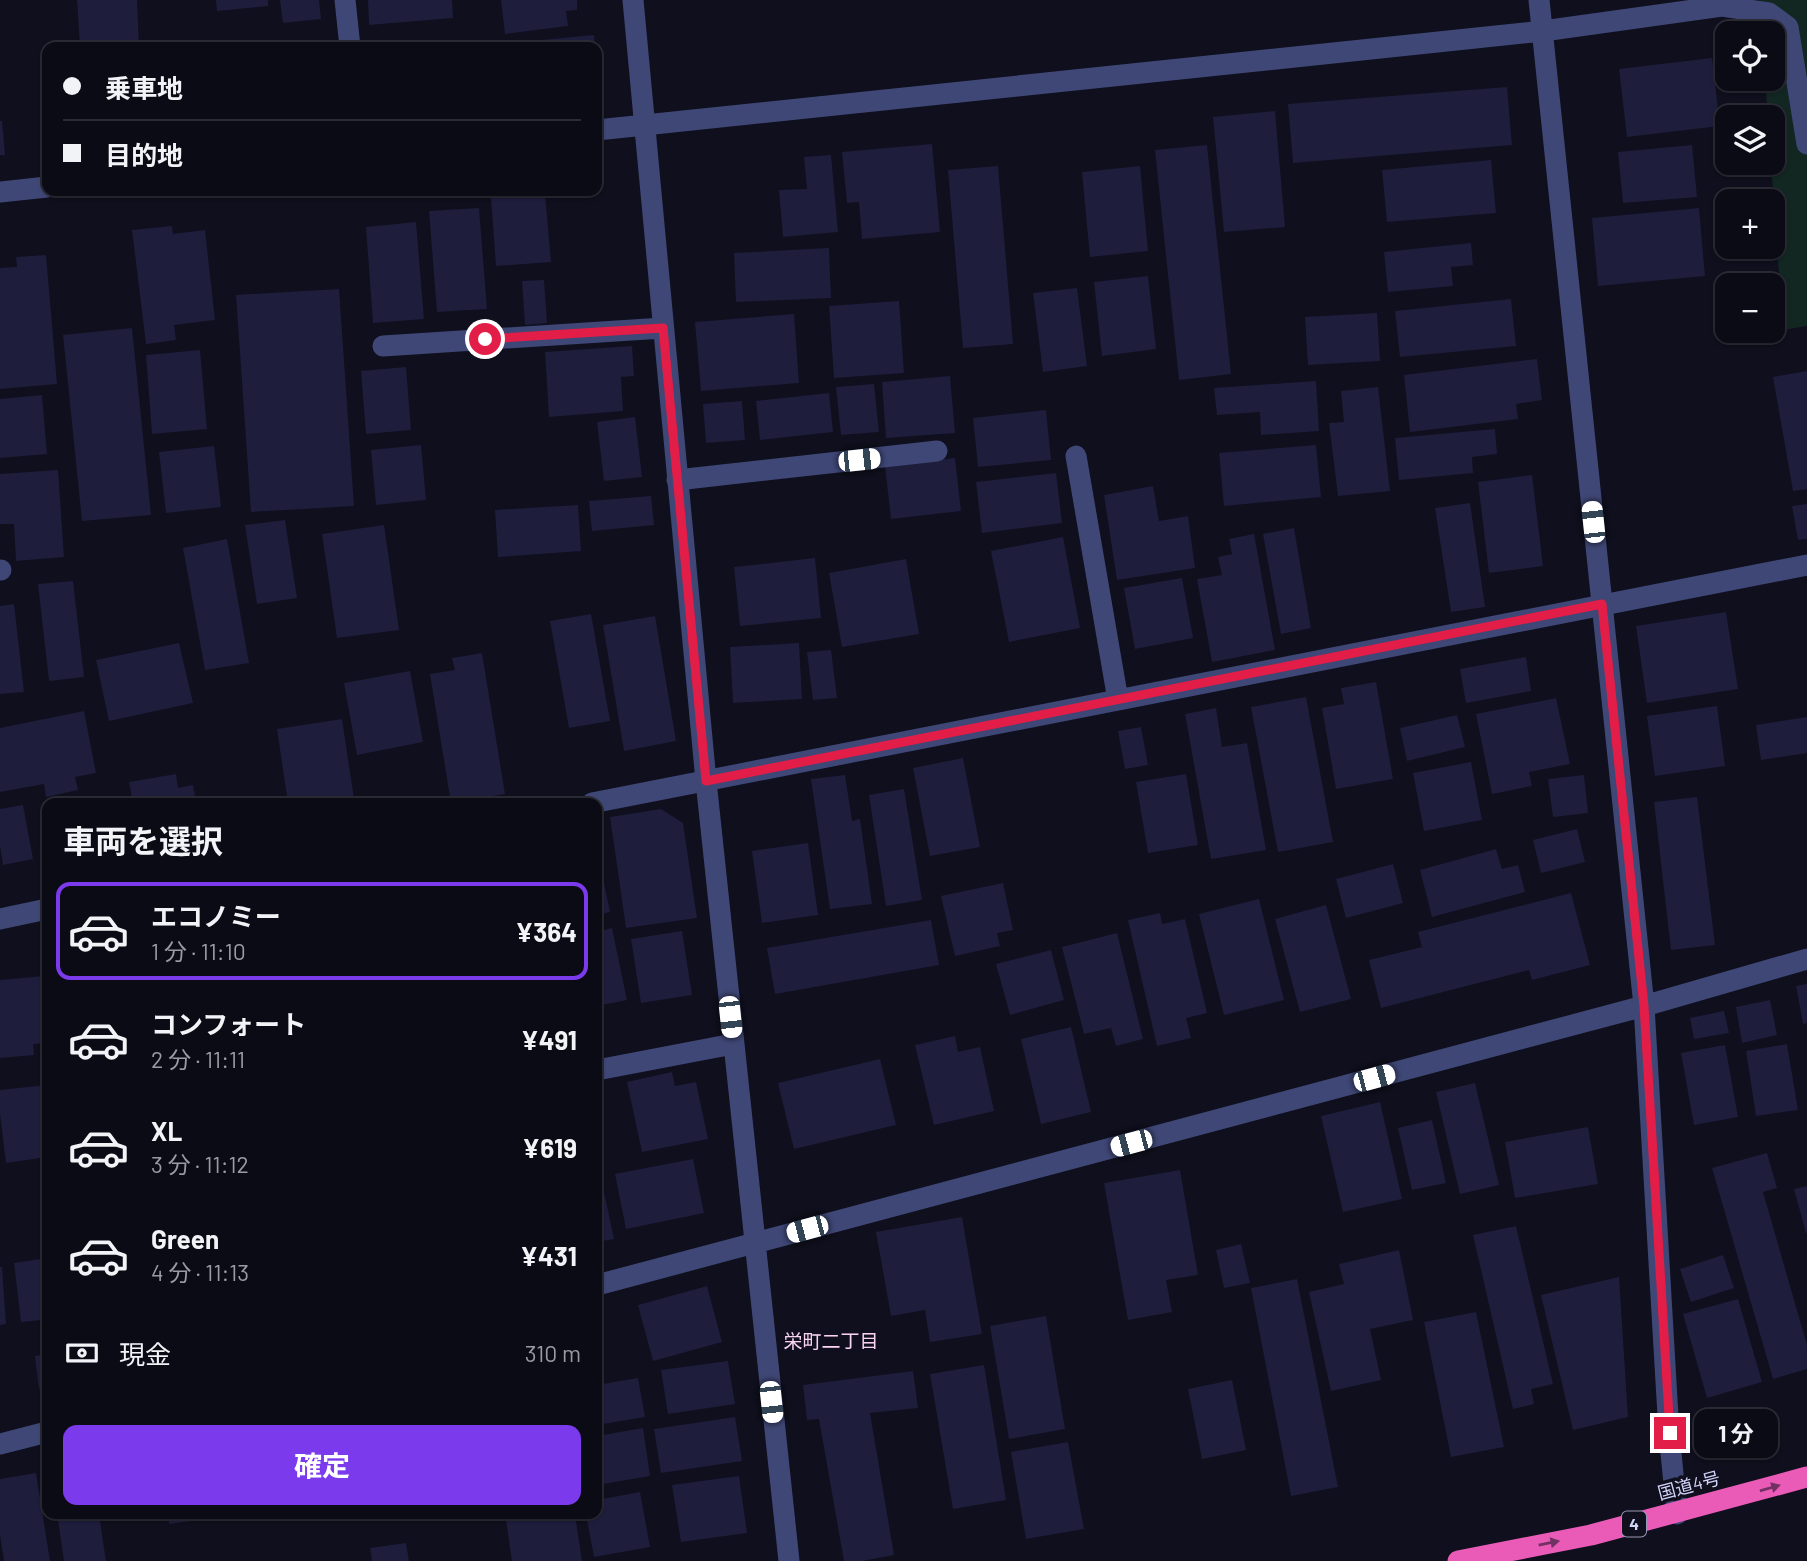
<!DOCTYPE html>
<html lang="ja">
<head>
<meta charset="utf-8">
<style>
	body { margin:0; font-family:Barlow,"Noto Sans JP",sans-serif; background:#191923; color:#f1f3f6; height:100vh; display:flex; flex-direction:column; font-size:26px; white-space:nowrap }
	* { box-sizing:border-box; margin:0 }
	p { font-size:23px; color:#9a9ba1 }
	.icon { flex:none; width:38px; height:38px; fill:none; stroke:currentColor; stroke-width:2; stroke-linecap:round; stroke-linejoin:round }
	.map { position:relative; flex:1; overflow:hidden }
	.side { position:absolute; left:42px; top:798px; width:560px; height:721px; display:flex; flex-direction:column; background:#0b0b16; border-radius:14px; box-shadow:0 2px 5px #0004,0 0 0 2px #2b2b35 }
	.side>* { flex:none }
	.guide { position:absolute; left:42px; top:42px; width:560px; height:154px; border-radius:14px; box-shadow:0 2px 5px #0004,0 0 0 2px #2b2b35; display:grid; align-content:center; height:154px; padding:0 21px; background:#0b0b16 }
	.buttons { position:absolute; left:1715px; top:21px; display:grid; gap:14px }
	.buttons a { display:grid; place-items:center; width:70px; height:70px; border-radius:14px; background:#0b0b16; box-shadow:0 2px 5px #0004,0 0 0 2px #2b2b35; font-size:35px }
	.end { position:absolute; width:32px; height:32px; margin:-16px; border:9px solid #e11d48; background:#fff; box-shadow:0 0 0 4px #fff }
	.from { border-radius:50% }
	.bubble { position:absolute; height:49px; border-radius:14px; background:#0b0b16; box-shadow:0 2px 5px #0004,0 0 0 2px #2b2b35; font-size:23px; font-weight:700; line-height:49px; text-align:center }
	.car { position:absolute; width:21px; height:42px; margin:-21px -10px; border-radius:9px; box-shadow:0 0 5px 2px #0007; background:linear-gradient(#fff 24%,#345 0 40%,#fff 0 76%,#345 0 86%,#fff 0) }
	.guide b { display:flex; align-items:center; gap:24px; height:66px; font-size:26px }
	.guide b+b { border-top:2px solid #2b2b35 }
	.guide i { width:18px; height:18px; background:#f1f3f6 }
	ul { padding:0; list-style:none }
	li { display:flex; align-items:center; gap:21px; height:98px; margin:0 14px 10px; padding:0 7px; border:4px solid transparent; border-radius:14px }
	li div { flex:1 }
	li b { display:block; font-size:26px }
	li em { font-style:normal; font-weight:700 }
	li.selected { border-color:#7c3aed }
	li>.icon { width:63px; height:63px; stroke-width:1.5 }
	h2 { padding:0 21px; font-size:32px; line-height:84px }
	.pay { display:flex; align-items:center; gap:18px; height:77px; padding:0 21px; font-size:26px }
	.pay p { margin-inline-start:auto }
	.action { display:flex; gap:14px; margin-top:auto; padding:14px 21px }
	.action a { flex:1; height:80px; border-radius:14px; background:#7c3aed; color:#fff; font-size:28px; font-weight:700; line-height:80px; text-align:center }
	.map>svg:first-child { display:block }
	.green { fill:#122622 }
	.building { fill:#1e1d3c }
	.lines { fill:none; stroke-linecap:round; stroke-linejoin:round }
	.minor { stroke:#3f4776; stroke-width:21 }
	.highway { stroke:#ea5bb8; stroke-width:21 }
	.oneway { fill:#723163 }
	.route { stroke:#e11d48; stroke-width:9 }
	.labels { text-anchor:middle; stroke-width:7; stroke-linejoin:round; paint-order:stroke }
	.shield { fill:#0f0f1d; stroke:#9798b7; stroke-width:2 }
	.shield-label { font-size:16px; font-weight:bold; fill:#d1d3f9 }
	.street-label { font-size:18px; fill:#d1d3f9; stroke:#0f0f1d }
	.neighbourhood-label { font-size:19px; fill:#f9d3f2; stroke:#0f0f1d }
</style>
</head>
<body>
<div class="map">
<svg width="1807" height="1561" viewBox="0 0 1807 1561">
	<rect width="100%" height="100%" fill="#0f0f1d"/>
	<path class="green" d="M1759,0H1807V326L1783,330L1771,163H1773V117H1768L1765,79H1773V33H1761Z"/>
	<path class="building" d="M77,0H137L139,47H80Z
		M216,0H268V6L217,11Z
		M280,0H319L321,19L283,23Z
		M368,0H452L453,18L369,25Z
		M501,0H577V10L566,11L568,26L505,34Z
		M594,35L595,47H521L520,42Z
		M503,43V47H475V45Z
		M1712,58L1720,126L1627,137L1619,69Z
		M1507,87L1512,145L1293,163L1288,104Z
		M1275,111L1285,227L1224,232L1213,117Z
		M0,121H2L5,155H0Z
		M932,144L940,232L862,239L859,202L847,203L842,152Z
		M1207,145L1231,374L1179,380L1155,150Z
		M1692,145L1697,197L1623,203L1618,152Z
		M831,155L838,232L783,237L779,190L807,189L804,157Z
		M1491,160L1496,213L1387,222L1382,170Z
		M998,166L1013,344L963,348L948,170Z
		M1140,166L1148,251L1090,257L1082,172Z
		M545,194L551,262L496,266L491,198Z
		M479,208L487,309L437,312L429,211Z
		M1699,208L1705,276L1598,286L1592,218Z
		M416,222L424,319L373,323L366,227Z
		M172,226L173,234L205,230L215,320L174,325L176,340L146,344L132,230Z
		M1471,243L1473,265L1451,267L1453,286L1388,292L1384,252Z
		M829,248L831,298L736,302L734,253Z
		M46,255L57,384L0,389V268L17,267L16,257Z
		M1148,276L1156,349L1102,356L1094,282Z
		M544,280L547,323L525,325L522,281Z
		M1077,288L1087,366L1043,372L1033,293Z
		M339,289L354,506L251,512L236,295Z
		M1511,299L1516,346L1400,357L1395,311Z
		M899,301L904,373L834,378L829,306Z
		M1377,313L1380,361L1308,365L1305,317Z
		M794,314L799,383L701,391L695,322Z
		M132,328L151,515L82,521L63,335Z
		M632,346L634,376L621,377L623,411L549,417L545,352Z
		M200,350L207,429L152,434L146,355Z
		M1537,359L1542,400L1516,404L1518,419L1410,432L1404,375Z
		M406,367L411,430L366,434L361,371Z
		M1807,371V489L1793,491L1773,377Z
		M950,376L955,433L886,438L882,382Z
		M1316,381L1319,431L1261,435L1260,412L1217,415L1214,388Z
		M874,384L879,432L841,435L836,387Z
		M1378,387L1390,491L1338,496L1329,423L1344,422L1341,391Z
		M829,393L833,432L760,440L756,401Z
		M42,395L47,454L0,458V399Z
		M742,401L745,440L706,443L703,404Z
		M1046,410L1051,460L978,467L973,418Z
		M635,417L642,477L604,481L597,422Z
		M1495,429L1497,454L1472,457L1473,473L1399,480L1395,438Z
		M421,445L426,500L376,505L371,450Z
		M1316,445L1321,497L1224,506L1219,453Z
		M214,446L221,507L166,513L159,452Z
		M955,458L961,511L891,519L885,466Z
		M58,470L64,557L16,561L14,524H0V474Z
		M1056,473L1062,523L982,533L976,482Z
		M1532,475L1543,566L1489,573L1478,482Z
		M1153,486L1159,521L1188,516L1195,568L1117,580L1104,495Z
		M651,496L654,525L592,531L589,501Z
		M1470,503L1485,607L1451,612L1435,508Z
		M1807,504V539L1798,540L1792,506Z
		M578,505L581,551L498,557L495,510Z
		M285,520L297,598L257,604L245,525Z
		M384,525L399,630L337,638L322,534Z
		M1294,528L1311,628L1281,634L1263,534Z
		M1254,534L1275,650L1212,662L1197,579L1222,575L1218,557L1232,554L1229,539Z
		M1063,537L1080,628L1009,642L991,551Z
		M227,539L249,663L205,670L183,548Z
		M815,558L821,618L740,626L734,567Z
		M906,559L919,634L842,647L829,573Z
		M1182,578L1193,638L1135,649L1124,588Z
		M73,581L84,677L49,681L38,584Z
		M14,604L24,692L0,694V606Z
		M1726,612L1738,689L1647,703L1636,626Z
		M591,614L610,721L569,728L550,621Z
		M655,616L676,741L624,751L603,625Z
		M179,643L193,703L109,721L96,660Z
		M799,643L802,699L733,703L730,647Z
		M831,650L837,698L813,700L807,652Z
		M482,653L505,794L451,803L430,674L455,670L452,658Z
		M1526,657L1531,691L1466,703L1460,669Z
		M410,671L423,742L357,755L344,683Z
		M1376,682L1393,779L1336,789L1322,708L1344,704L1341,688Z
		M1306,697L1333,842L1278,852L1251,707Z
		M1556,698L1570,764L1529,772L1532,786L1492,794L1476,714Z
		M1717,706L1725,766L1655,776L1647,716Z
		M1216,708L1222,747L1247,743L1266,850L1211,859L1185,714Z
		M84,711L96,773L75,777L78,790L46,797L44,784L0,792V728Z
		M1457,715L1465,747L1407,761L1400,728Z
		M1807,717V753L1761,760L1756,725Z
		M342,719L354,799L320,803H288L277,729Z
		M1141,727L1148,765L1125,769L1118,731Z
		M963,758L980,847L930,856L913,768Z
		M1471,762L1482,820L1424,831L1413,773Z
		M176,774L178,788L193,785L196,803H133L129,782Z
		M1186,774L1198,845L1148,853L1136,782Z
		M845,775L852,821L860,819L872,904L830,909L811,779Z
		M1584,775L1588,813L1553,817L1548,779Z
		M904,789L922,900L886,906L869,795Z
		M1697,797L1715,945L1671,950L1654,802Z
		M23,805L33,859L3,865L0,846V809Z
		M661,809L683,823L697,918L626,928L610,817Z
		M1577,829L1585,862L1541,873L1533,840Z
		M808,843L818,915L762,923L752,851Z
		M597,849L610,912L597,915Z
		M1496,849L1502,869L1518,865L1525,892L1432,917L1420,870Z
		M1393,864L1403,903L1346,918L1336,879Z
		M1003,883L1013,930L997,933L1000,946L955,956L941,896Z
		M1571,893L1590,965L1532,980L1529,970L1381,1008L1369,960L1422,947L1418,932Z
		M1259,899L1284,1000L1224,1015L1199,914Z
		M1326,905L1351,999L1300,1012L1275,919Z
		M1160,913L1162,924L1185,919L1207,1013L1186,1018L1191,1038L1157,1046L1128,920Z
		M931,920L939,965L775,994L767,948Z
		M612,928L627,1000L597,1006V932Z
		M682,931L692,995L641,1003L631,939Z
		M1117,933L1143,1039L1116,1046L1111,1028L1084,1034L1062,947Z
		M1051,950L1064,1000L1010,1015L996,964Z
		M44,976L47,1043L33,1044L34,1055L0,1058V980Z
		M1807,984V1023L1803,1024L1796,986Z
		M1770,1000L1777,1035L1742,1043L1736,1007Z
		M1724,1011L1729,1033L1694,1039L1690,1018Z
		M1071,1027L1091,1112L1041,1124L1021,1039Z
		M955,1036L958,1052L980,1047L994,1111L934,1125L915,1045Z
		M1787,1044L1798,1110L1756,1116L1746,1051Z
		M1725,1045L1738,1117L1694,1125L1681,1053Z
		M880,1059L896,1125L794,1149L778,1083Z
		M672,1072L675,1086L696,1082L708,1139L642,1152L627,1082Z
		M1475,1083L1499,1185L1460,1194L1436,1092Z
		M47,1085V1157L6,1163L0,1114V1090Z
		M1380,1102L1402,1199L1343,1212L1321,1116Z
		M1432,1120L1446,1183L1412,1190L1398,1128Z
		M1588,1127L1598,1184L1515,1198L1505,1142Z
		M1767,1153L1777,1188L1763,1192L1807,1345V1369L1773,1379L1712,1168Z
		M693,1159L704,1213L626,1229L615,1174Z
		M1180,1170L1198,1275L1166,1280L1172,1312L1128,1320L1104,1183Z
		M597,1178H601L614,1239L597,1242Z
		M1807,1186V1233H1806L1794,1189Z
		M962,1217L982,1334L930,1342L925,1310L891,1316L876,1232Z
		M1516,1226L1553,1384L1531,1389L1534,1404L1513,1409L1473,1235Z
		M1241,1244L1250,1283L1224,1288L1216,1250Z
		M1399,1250L1413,1320L1370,1329L1381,1380L1331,1391L1309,1292L1344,1284L1339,1264Z
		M1723,1255L1734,1288L1691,1302L1680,1269Z
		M47,1258V1333H42L41,1320L21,1322L14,1263Z
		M0,1267H2L6,1324L0,1325Z
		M1619,1277L1628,1417L1573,1430L1541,1295Z
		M1297,1279L1338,1487L1291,1496L1251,1288Z
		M707,1286L722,1342L653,1361L638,1305Z
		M1738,1299L1762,1382L1707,1398L1683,1314Z
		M1476,1312L1504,1447L1451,1457L1424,1322Z
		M1046,1316L1065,1429L1009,1439L990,1326Z
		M47,1354V1388L39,1389L35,1356Z
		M728,1361L735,1404L668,1414L661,1370Z
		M984,1365L1006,1500L953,1509L930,1374Z
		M913,1371L918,1408L870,1413L894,1555L862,1561H844L819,1419L807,1420L803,1385Z
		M638,1378L645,1417L597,1425V1385Z
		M1232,1380L1246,1450L1202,1459L1188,1389Z
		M735,1417L742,1461L661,1473L654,1429Z
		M643,1428L650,1476L597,1485V1436Z
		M1068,1442L1084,1529L1026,1539L1011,1452Z
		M36,1473L50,1561H4L0,1535V1479Z
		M739,1476L747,1533L681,1542L672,1485Z
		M640,1492L650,1547L594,1557L586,1514H597V1500Z
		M57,1514H99L106,1561H64Z
		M168,1514H237V1515L169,1524Z
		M505,1514H575L582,1561H512Z
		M406,1543L409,1561H372L370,1548Z"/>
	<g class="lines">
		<path class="minor" d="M345,0L350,47
			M633,0L706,781L789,1561
			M1539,0L1644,1006L1669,1433L1677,1514
			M597,130L1543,31L1722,6L1769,13L1788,27L1807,144
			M0,192L47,187
			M383,346L663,328
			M1076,456L1118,700
			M677,480L937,451
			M0,570H1
			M592,803L1807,565
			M0,919L47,909
			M597,1070L733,1044
			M597,1285L1644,1006L1807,959
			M0,1444L47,1432"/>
		<path class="highway" d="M1458,1561L1591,1535L1807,1477"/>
	</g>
	<defs><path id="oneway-solid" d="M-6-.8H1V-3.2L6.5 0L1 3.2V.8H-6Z" transform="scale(1.75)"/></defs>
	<g class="oneway">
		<use href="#oneway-solid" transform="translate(1770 1488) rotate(-16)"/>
		<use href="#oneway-solid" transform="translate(1549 1543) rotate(-11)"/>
	</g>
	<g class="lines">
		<path class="route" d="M485,339L663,328L706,781L1602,604L1644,1006L1670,1433"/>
	</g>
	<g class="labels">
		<rect class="shield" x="1622" y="1511.5" width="24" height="25" rx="5"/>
		<g class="shield-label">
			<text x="1634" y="1530">4</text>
		</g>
		<g class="street-label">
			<text transform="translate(1689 1486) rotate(-15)" y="6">国道4号</text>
		</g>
		<g class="neighbourhood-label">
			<text x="831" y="1348">栄町二丁目</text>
		</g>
	</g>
</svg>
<div class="buttons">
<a><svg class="icon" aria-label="locate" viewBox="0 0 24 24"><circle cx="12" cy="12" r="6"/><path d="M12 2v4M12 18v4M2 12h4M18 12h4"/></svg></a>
<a><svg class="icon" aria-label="layers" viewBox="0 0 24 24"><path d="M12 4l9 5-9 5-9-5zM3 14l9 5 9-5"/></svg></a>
<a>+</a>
<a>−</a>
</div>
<i class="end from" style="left:485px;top:339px"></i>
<i class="end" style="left:1670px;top:1433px"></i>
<div class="bubble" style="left:1694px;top:1409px;width:84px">1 分</div>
<i class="car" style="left:859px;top:460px;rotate:84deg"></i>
<i class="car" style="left:1593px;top:522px;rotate:354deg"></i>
<i class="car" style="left:730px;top:1017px;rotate:174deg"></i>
<i class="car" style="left:1374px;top:1078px;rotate:75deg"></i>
<i class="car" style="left:1131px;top:1143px;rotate:255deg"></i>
<i class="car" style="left:807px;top:1229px;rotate:255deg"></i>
<i class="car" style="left:771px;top:1402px;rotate:174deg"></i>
<div class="guide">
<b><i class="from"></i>乗車地</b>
<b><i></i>目的地</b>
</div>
<section class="side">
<h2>車両を選択</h2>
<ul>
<li class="selected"><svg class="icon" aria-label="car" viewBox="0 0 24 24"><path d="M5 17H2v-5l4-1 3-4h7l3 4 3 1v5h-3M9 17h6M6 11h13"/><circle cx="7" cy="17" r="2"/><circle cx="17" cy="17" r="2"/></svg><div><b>エコノミー</b><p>1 分 · 11:10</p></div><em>¥364</em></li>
<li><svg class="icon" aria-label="car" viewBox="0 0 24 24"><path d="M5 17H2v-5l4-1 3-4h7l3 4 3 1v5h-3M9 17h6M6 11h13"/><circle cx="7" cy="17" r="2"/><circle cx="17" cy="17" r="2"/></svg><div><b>コンフォート</b><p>2 分 · 11:11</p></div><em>¥491</em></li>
<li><svg class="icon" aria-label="car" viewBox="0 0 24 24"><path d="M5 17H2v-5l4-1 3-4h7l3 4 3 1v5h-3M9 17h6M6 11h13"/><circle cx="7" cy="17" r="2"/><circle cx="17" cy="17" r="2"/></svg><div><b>XL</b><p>3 分 · 11:12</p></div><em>¥619</em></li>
<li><svg class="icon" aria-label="car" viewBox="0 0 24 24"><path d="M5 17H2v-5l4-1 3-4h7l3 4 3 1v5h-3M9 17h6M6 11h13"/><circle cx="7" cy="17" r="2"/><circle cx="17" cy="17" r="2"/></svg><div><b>Green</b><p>4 分 · 11:13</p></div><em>¥431</em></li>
</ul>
<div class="pay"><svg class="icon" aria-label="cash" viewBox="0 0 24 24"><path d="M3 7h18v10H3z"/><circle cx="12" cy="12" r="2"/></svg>現金<p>310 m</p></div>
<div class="action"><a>確定</a></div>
</section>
</div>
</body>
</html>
